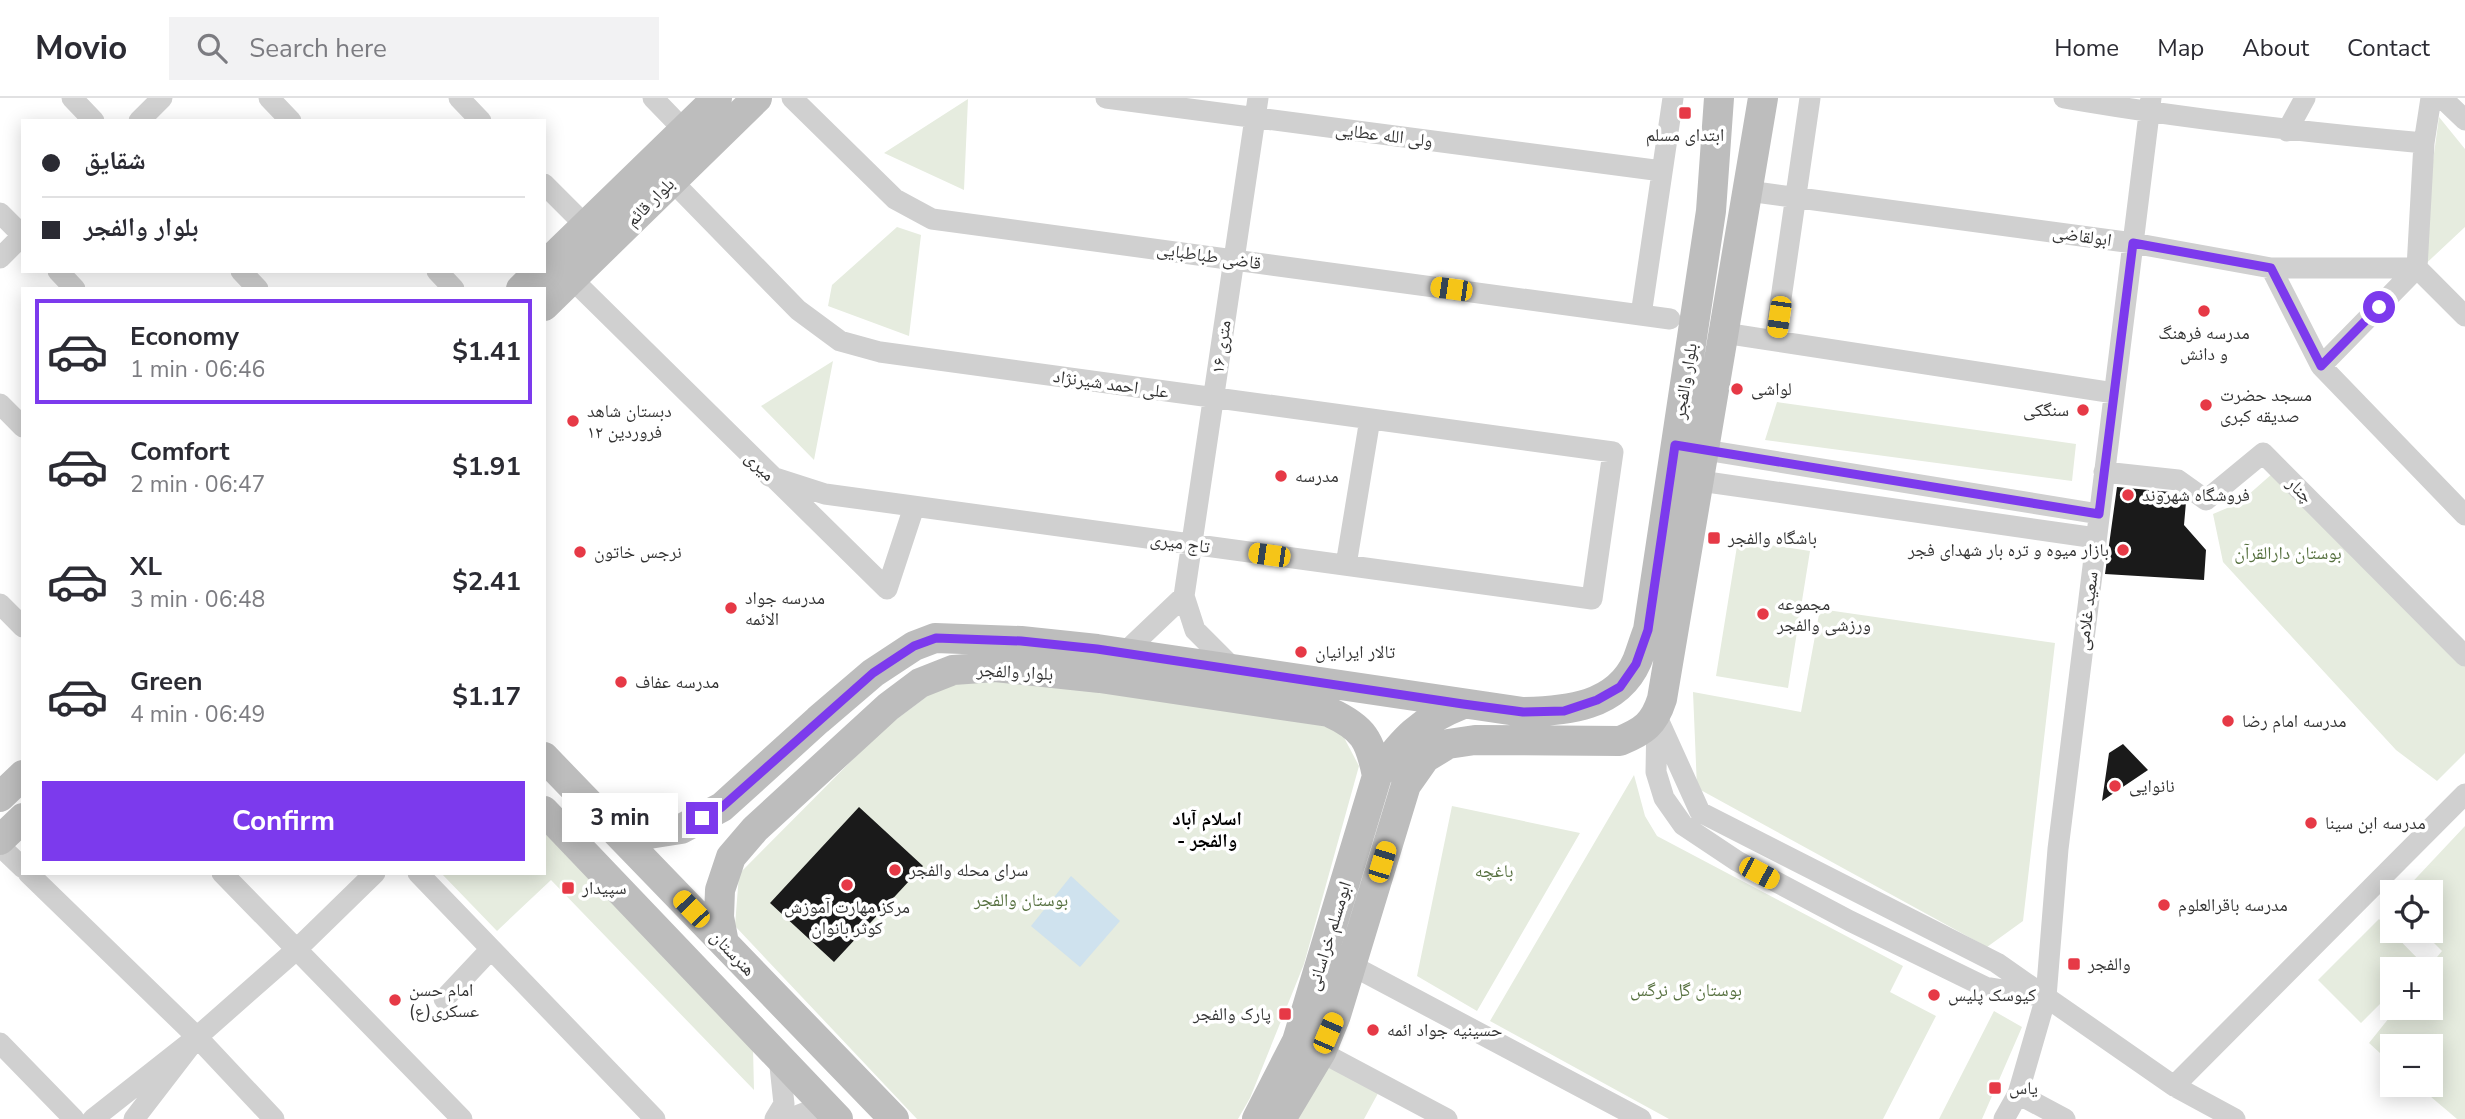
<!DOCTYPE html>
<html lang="en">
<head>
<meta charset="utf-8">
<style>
	body { margin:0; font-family:"Nunito Sans","Noto Naskh Arabic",sans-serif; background:#f2f2f3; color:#2b2b33; height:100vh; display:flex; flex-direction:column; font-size:26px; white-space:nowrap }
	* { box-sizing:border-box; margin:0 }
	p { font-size:23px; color:#7c7c81 }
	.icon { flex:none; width:38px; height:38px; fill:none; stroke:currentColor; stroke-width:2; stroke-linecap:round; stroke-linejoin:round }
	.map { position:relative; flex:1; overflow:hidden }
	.drawer { position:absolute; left:21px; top:189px; width:525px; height:588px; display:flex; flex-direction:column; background:#fff; border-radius:0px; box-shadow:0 4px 18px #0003 }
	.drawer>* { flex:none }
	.banner { position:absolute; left:21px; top:21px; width:525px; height:154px; border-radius:0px; box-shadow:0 4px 18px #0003; display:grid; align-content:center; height:154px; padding:0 21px; background:#fff }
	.controls { position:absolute; left:2380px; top:782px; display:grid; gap:14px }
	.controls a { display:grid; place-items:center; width:63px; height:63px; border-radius:0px; background:#fff; box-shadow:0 4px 18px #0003; font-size:35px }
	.end { position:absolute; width:32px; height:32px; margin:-16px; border:9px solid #7c3aed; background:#fff; box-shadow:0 0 0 4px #fff }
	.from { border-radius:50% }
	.bubble { position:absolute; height:49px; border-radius:0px; background:#fff; box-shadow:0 4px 18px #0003; font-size:23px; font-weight:700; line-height:49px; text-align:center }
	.car { position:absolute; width:21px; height:42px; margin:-21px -10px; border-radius:9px; box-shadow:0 0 5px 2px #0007; background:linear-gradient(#f5c518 24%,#345 0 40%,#f5c518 0 76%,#345 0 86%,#f5c518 0) }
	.banner b { display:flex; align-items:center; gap:24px; height:66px; font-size:26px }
	.banner b+b { border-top:2px solid #e1e1e2 }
	.banner i { width:18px; height:18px; background:#2b2b33 }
	ul { padding:12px 0 0; list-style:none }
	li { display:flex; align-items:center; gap:21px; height:105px; margin:0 14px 10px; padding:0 7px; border:4px solid transparent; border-radius:0px }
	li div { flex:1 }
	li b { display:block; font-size:26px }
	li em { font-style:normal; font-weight:700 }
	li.selected { border-color:#7c3aed }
	li>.icon { width:63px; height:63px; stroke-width:1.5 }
	.cta { display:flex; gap:14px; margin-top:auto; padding:14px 21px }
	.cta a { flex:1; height:80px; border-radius:0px; background:#7c3aed; color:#fff; font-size:28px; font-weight:700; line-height:80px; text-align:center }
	header { display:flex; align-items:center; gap:42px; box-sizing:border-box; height:98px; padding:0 35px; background:#fff; border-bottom:2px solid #e1e1e2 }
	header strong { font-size:33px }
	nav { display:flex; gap:38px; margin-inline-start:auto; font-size:24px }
	.search { width:490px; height:63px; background:#f2f2f3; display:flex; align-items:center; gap:18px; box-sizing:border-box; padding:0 24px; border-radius:0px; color:#7c7c81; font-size:26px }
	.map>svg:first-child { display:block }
	.green { fill:#e6ecdf }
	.water { fill:#cfe2ee }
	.building { fill:#1a1a1a }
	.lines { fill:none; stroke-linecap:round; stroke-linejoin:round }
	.street { stroke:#d0d0d0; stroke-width:21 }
	.secondary { stroke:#bdbdbd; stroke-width:30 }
	.route { stroke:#7c3aed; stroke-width:9 }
	.poi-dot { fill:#e63946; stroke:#fff; stroke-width:2.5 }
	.labels { text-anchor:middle; stroke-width:7; stroke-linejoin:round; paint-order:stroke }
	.street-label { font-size:18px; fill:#333; stroke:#fff }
	.poi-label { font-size:18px; fill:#333; stroke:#fff; text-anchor:start }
	.park-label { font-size:18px; fill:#56703f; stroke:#fff }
	.neighbourhood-label { font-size:19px; font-weight:bold; fill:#000; stroke:#fff }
</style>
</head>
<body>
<header>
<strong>Movio</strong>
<div class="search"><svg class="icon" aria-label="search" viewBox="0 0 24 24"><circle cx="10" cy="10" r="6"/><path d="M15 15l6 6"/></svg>Search here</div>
<nav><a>Home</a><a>Map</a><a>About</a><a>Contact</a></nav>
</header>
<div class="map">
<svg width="2465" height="1021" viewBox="0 0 2465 1021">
	<rect width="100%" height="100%" fill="#fff"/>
	<path class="green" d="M968,1L964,92L884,55Z
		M2439,19L2465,51V129L2418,173Z
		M897,129L921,137L909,238L828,208L832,187Z
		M833,263L814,362L761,308Z
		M1777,304L2076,346L2072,383L1765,342Z
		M2281,368L2465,567V655L2437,683L2396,652L2223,464L2213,416L2239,405Z
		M1738,442L1810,453L1788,590L1716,578Z
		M1820,511L2055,545L2023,823L1987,849L1697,690L1693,594L1801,614Z
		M1015,580L1339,630L1359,668L1304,866L1250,1000L1238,1021H917L735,828L739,776L882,632L946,584Z
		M1634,677L1645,718L1657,738L1903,868L1890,894L1936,918L1883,1021H1669L1490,923Z
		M1452,708L1580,735L1477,913L1417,878Z
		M2465,728V1021H2457L2417,987H2431V948H2392V966L2369,945L2397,910H2431V872L2427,871L2442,853L2422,833H2431V794H2403Z
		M544,734L753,950L754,992L551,782L497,833L441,775H544Z
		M2379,821L2422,865L2415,871L2392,872V894L2361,925L2318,882Z
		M1994,913L2022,929L1982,1021H1939Z
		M1331,960L1382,988L1364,1021H1297Z"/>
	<path class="water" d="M1071,778L1120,823L1080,869L1031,828Z"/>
	<path class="building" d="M2117,389L2170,394L2169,401L2181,400L2186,404L2184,427L2206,452L2204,482L2105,476Z
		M2123,646L2148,672L2102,703L2109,655Z
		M859,709L923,768L834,864L770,805Z"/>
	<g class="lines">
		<path class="street" d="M72,0L94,23
			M269,0L291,23
			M459,0L481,23
			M653,0L684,32
			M792,0L895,101L932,121L1670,221
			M1106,0L1662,73
			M2064,0C2184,21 2303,34 2424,45
			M2442,0L2465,22
			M139,23L162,0
			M2287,33L2305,0
			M672,83L798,212L840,243L880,254L1613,354L1592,501L825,396L769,378
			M544,86L586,128
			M1748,93L2133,145L2271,170H2417L2465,218
			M0,115L23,138
			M0,160L23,137
			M2271,170L2321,268L2417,170L2424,45L2431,0
			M58,173L75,191
			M241,173L258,191
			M437,173L454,191
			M572,181L887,491L914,409
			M1641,217L1673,0
			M1724,235L2114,295
			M1775,242L1810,0
			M2321,268L2465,417
			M0,306L23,329
			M1705,352L2099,416
			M2104,374L2178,382L2206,402L2263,355L2465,558
			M1700,383L2096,440
			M1346,467L1370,321
			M1184,498L1258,0
			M0,506L23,529
			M1124,555L1184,498L1195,532L1235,572
			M1657,619L1700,714L1997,865L2046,899L1985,889L1850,823L1737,763L1683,727L1664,700L1656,674Z
			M0,748L23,770
			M28,775L197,939L274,1021
			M222,775L462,1021
			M418,775L655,1021
			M1351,867L1641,1021
			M2046,899L2174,988L2235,1021
			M444,901L491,851
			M197,939L297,851L375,775
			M0,945L74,1021
			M1321,954L1447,1021
			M2174,988L2465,696
			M2018,996L2065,1021
			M93,1021L197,939L134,1021
			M775,1021L784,1006L779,959
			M789,1021L804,1015L828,1010
			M2004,1021L2018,996L2046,899L2058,751L2151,0"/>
		<path class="secondary" d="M544,168L717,0
			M521,191L539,173
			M544,208L757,0
			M544,659L894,1021
			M0,699L23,677
			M544,713L838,1021
			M598,715L620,729L649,736L681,731L722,709L818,622L873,575L914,548L935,540L1021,543L1097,551L1523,614C1566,613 1617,609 1637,563C1641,553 1644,542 1648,532L1711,113L1719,0
			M0,742L23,720
			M724,845L719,819L720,792L731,759L755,731L888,609L920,585L953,572L995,569L1100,580L1329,614C1364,630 1370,642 1377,678
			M1257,1021L1297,943L1377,678C1403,641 1420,623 1463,606
			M1281,1021L1321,954L1336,917L1406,687L1425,660L1448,646L1475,642L1620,643C1644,633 1654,626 1662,601L1763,0"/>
	</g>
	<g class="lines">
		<path class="route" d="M702,720L722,709L873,575L914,548L936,540L1021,543L1097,551L1463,606L1523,614L1564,613L1597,602L1620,589L1636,566L1648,532L1675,347L2099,416L2133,145L2271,170L2321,268L2379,209"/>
	</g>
	<g class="poi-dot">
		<rect x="1678" y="8" width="14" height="14" rx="3.5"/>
		<circle cx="2204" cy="213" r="7"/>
		<circle cx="1737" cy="291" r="7"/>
		<circle cx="2206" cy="307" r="7"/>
		<circle cx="2083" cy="312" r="7"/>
		<circle cx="573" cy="323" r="7"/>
		<circle cx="1281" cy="378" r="7"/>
		<circle cx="2128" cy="397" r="7"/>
		<rect x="1707" y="433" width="14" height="14" rx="3.5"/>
		<circle cx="2123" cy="452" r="7"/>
		<circle cx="580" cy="454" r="7"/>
		<circle cx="731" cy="510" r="7"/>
		<circle cx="1763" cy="516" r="7"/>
		<circle cx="1301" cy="554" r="7"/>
		<circle cx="621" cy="584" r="7"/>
		<circle cx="2228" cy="623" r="7"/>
		<circle cx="2115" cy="688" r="7"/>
		<circle cx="2311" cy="725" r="7"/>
		<circle cx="895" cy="772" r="7"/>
		<circle cx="847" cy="787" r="7"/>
		<rect x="561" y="783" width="14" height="14" rx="3.5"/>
		<circle cx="2164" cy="807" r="7"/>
		<rect x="2067" y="859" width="14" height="14" rx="3.5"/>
		<circle cx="1934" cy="897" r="7"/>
		<circle cx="395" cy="902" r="7"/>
		<rect x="1278" y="909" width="14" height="14" rx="3.5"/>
		<circle cx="1373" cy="932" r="7"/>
		<rect x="1988" y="983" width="14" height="14" rx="3.5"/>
	</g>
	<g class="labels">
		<g class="street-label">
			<text transform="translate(1384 37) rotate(7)" y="6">ولی الله عطایی</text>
			<text transform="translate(650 104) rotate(-45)" y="6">بلوار قائم</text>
			<text transform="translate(2082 138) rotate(8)" y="6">ابولقاضی</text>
			<text transform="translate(1209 158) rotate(8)" y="6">قاضی طباطبایی</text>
			<text transform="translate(1221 249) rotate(-82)" y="6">۱۶ متری</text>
			<text transform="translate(1685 283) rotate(-81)" y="6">بلوار والفجر</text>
			<text transform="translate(1111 286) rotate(8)" y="6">علی احمد شیرنژاد</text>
			<text transform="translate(760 368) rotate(45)" y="6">میری</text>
			<text transform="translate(2300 392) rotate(45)" y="6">چنار</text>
			<text transform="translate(1180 445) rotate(8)" y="6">تاج میری</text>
			<text transform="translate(2087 513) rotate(-83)" y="6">سعید غلامی</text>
			<text transform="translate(1015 574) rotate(3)" y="6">بلوار والفجر</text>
			<text transform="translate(1329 838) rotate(-73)" y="6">ابومسلم خراسانی</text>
			<text transform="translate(733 855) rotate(46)" y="6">هنرستان</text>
		</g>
		<g class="poi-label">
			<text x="1685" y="43" text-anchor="middle">ابتدای مسلم</text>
			<text x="2204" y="241" text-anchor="middle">مدرسه فرهنگ<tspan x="2204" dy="21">و دانش</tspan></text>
			<text x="1751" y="297">لواشی</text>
			<text x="2220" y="303">مسجد حضرت<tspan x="2220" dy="21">صدیقه کبری</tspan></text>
			<text x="2069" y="318" text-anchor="end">سنگکی</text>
			<text x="587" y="319">دبستان شاهد<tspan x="587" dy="21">۱۲ فروردین</tspan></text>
			<text x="1295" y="384">مدرسه</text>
			<text x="2142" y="403">فروشگاه شهروند</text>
			<text x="1728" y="446">باشگاه والفجر</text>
			<text x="2109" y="458" text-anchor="end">بازار میوه و تره‌ بار شهدای فجر</text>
			<text x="594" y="460">نرجس خاتون</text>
			<text x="745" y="506">مدرسه جواد<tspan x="745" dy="21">الائمه</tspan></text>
			<text x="1777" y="512">مجموعه<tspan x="1777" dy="21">ورزشی والفجر</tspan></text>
			<text x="1315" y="560">تالار ایرانیان</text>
			<text x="635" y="590">مدرسه عفاف</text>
			<text x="2242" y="629">مدرسه امام رضا</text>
			<text x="2129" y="694">نانوایی</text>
			<text x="2325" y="731">مدرسه ابن سینا</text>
			<text x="909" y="778">سرای محله والفجر</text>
			<text x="582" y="796">سپیدار</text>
			<text x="2178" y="813">مدرسه باقرالعلوم</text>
			<text x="847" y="815" text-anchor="middle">مرکز مهارت آموزش<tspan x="847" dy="21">کوثر بانوان</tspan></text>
			<text x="2088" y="872">والفجر</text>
			<text x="409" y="898">امام حسن<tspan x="409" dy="21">عسکری(ع)</tspan></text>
			<text x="1948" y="903">کیوسک پلیس</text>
			<text x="1271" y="922" text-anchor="end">پارک والفجر</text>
			<text x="1387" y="938">حسینیه جواد ائمه</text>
			<text x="2009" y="996">یاس</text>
		</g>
		<g class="park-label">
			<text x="2288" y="461">بوستان دارالقرآن</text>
			<text x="1494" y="779">باغچه</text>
			<text x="1021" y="808">بوستان والفجر</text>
			<text x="1686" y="898">بوستان گل نرگس</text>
		</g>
		<g class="neighbourhood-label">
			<text x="1207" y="727">اسلام آباد<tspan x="1207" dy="22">- والفجر</tspan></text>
		</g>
	</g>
</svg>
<div class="controls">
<a><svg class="icon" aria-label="locate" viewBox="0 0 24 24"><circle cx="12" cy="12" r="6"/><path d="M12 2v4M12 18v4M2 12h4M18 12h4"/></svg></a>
<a>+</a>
<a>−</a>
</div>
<i class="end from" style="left:2379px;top:209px"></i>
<i class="end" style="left:702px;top:720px"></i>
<div class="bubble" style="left:562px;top:695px;width:116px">3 min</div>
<i class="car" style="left:1451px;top:191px;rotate:278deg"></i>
<i class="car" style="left:1779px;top:219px;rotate:188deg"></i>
<i class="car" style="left:1269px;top:457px;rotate:278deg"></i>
<i class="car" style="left:1382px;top:764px;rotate:17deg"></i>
<i class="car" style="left:1759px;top:775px;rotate:118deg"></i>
<i class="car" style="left:691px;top:811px;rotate:316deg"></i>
<i class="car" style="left:1328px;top:935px;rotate:23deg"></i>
<div class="banner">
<b><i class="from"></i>شقایق</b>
<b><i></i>بلوار والفجر</b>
</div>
<section class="drawer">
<ul>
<li class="selected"><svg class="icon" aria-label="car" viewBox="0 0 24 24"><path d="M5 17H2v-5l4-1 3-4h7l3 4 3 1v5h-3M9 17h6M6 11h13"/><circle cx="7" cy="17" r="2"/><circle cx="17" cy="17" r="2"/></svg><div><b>Economy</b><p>1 min · 06:46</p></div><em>$1.41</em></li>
<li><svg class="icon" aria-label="car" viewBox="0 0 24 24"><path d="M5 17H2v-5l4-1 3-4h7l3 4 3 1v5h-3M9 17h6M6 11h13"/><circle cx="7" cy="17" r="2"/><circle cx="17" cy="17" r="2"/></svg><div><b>Comfort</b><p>2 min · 06:47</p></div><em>$1.91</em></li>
<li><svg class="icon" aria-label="car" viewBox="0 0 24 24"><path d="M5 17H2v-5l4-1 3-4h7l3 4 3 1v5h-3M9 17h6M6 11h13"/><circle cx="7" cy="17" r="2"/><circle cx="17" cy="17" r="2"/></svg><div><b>XL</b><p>3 min · 06:48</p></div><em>$2.41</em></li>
<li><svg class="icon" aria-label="car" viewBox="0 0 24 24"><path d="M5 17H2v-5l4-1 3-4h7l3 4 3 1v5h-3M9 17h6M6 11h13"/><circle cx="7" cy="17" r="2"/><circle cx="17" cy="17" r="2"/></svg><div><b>Green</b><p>4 min · 06:49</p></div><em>$1.17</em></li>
</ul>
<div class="cta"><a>Confirm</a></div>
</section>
</div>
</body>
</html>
